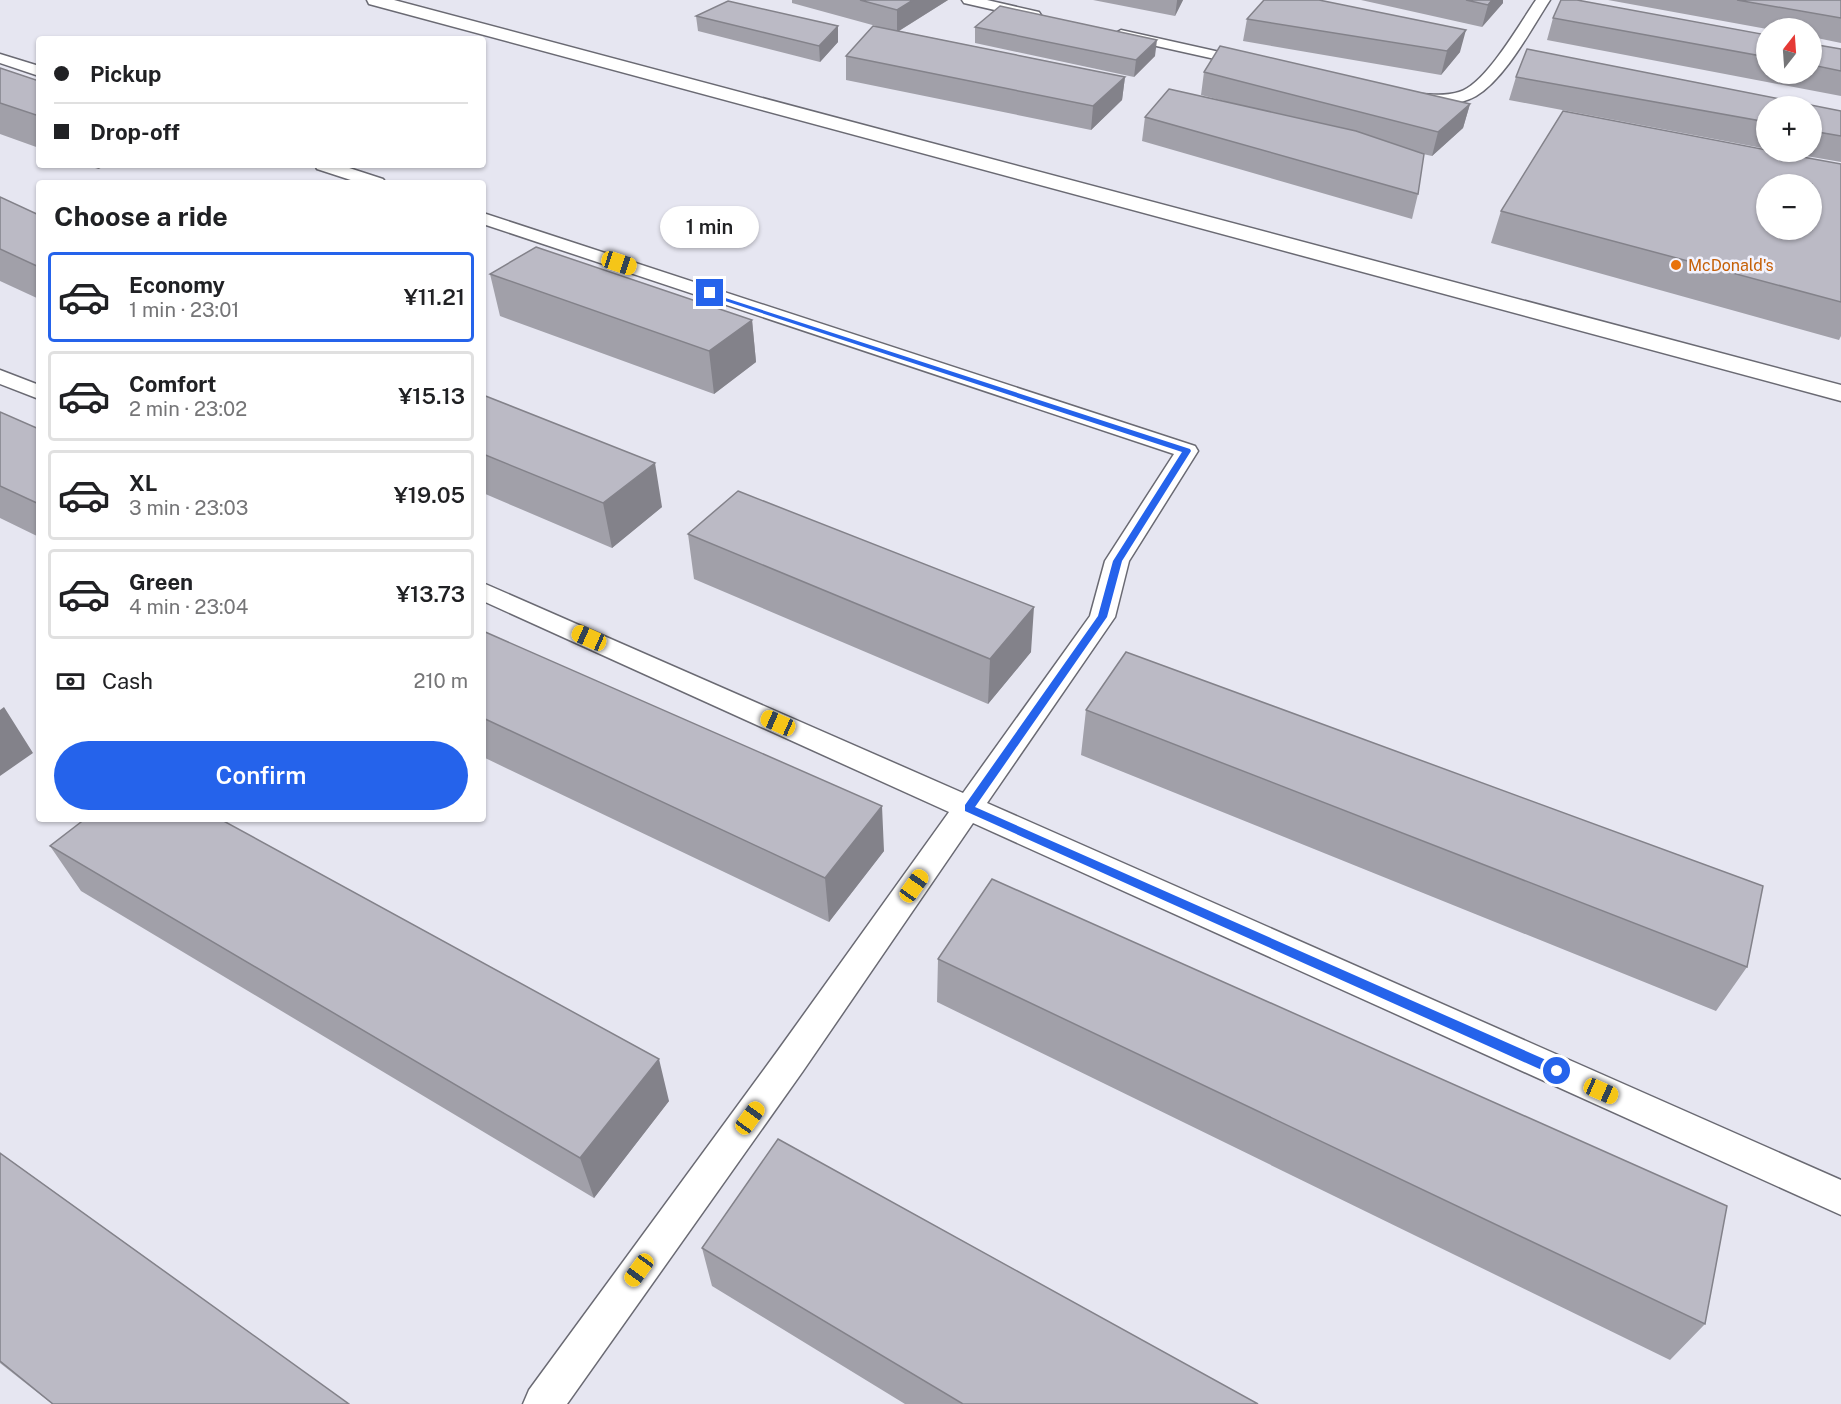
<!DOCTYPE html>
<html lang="en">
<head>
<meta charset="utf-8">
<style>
	body { margin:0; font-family:"Public Sans",sans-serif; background:#f6f6f6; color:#202124; height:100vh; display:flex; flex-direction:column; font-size:22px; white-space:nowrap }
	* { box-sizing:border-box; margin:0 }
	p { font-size:20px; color:#757577 }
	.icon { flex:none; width:33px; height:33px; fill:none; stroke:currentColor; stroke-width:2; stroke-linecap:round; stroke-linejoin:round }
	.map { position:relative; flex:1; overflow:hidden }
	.details { position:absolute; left:36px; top:180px; width:450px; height:642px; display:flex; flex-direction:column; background:#fff; border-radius:6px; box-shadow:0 2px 4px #0004 }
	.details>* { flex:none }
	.banner { position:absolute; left:36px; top:36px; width:450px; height:132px; border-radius:6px; box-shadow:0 2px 4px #0004; display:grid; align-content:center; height:132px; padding:0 18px; background:#fff }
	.needle { width:39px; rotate:17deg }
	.buttons { position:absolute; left:1756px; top:18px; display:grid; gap:12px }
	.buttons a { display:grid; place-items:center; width:66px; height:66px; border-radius:50%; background:#fff; box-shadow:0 2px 4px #0004; font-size:30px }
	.end { position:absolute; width:27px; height:27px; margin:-14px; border:8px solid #2563eb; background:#fff; box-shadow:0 0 0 3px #fff }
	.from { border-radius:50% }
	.bubble { position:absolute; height:42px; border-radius:21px; background:#fff; box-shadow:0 2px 4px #0004; font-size:20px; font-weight:600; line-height:42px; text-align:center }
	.car { position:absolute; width:18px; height:36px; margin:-18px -9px; border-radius:8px; box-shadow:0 0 4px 2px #0007; background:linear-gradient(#f5c518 24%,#345 0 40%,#f5c518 0 76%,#345 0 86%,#f5c518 0) }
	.banner b { display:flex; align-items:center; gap:21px; height:57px; font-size:22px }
	.banner b+b { border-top:2px solid #e0e0e0 }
	.banner i { width:15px; height:15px; background:#202124 }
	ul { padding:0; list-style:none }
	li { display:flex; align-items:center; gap:18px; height:90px; margin:0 12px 9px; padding:0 6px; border:3px solid #e0e0e0; border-radius:6px }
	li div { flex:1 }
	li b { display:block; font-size:22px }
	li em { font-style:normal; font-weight:600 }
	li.selected { border-color:#2563eb }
	li>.icon { width:54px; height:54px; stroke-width:1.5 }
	h2 { padding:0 18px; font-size:27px; line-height:72px }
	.pay { display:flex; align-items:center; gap:15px; height:66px; padding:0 18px; font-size:22px }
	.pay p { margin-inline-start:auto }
	.button { display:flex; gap:12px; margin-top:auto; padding:12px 18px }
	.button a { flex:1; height:69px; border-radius:36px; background:#2563eb; color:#fff; font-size:24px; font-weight:600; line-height:69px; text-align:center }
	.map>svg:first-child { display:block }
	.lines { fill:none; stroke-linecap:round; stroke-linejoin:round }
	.service-casing { stroke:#6a6a73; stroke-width:3 }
	.minor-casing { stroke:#6a6a73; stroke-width:3 }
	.service { fill:#fff; fill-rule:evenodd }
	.minor { fill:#fff; fill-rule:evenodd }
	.wall { fill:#a1a0a9 }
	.shaded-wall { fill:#83828a }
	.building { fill:#bbbac5; stroke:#83828a; stroke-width:1.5; fill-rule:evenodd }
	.route { fill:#2563eb }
	.food-dot { fill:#e8710a; stroke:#f3f3fe; stroke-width:2 }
	.labels { text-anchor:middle; stroke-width:5; stroke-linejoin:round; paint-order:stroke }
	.far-food-label { font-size:16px; fill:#c56008; stroke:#f3f3fe; text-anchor:start }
</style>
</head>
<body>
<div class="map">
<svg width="1841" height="1404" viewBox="0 0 1841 1404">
	<rect width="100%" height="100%" fill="#e6e6f1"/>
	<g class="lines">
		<defs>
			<path id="service" d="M962,0H987L1039,12L1041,15L1034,19L964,3Z
				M1536,0H1550C1531,29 1506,78 1476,96C1457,107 1423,107 1403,101L1400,98L1403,95L1408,93C1424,94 1443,97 1459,92C1486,84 1520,23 1536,0Z
				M1121,30L1251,59L1258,63L1251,67L1116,37L1114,34Z
				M0,54L39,66V76L0,63Z
				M315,165H340L383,179L386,183H360L317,169Z
				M483,213L1195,446L1198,451L1129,561L1115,617L987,803L1841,1180V1215L973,823L803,1071L567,1404H523L529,1390L779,1049L949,812L483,601V583L963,793L1090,616L1105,561L1174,454L483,224Z
				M0,370L39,385V399L0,384Z"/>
			<path id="minor" d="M367,0H394L1841,385V401L369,4Z"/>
		</defs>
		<use href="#service" class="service-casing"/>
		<use href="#minor" class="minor-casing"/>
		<use href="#service" class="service"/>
		<use href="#minor" class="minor"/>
	</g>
	<path class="wall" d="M792,0H948L899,31L1125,77L1122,100L1091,130L846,80V56L876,26L792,3Z
		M1093,0H1183L1175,16Z
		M1361,0H1503V3L1482,27Z
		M1608,0H1841V43L1812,37V28L1767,29Z
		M696,16L838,42L820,62L698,31Z
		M1553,18L1767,35V74H1812V44L1841,49V96L1547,40Z
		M1247,19L1460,52L1441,75L1243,41Z
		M975,27L1155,56L1134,77L975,43Z
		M1527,49L1841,111V162L1783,152H1812V106H1767V149L1509,100L1516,77Z
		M0,68L39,81V148L0,134Z
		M1204,72L1470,104L1463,128L1432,156L1423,154L1418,194L1412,219L1142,141L1145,117L1224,101L1201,95Z
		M1841,164V336L1839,340L1491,243L1501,211Z
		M86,165H108L98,169Z
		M0,197L39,215V299L0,281Z
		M490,274L752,320L756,362L714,394L500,316Z
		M483,395L662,507L612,548L483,493Z
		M0,412L39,429V537L0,518Z
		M688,534L1031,652L988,704L694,579Z
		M483,631L884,851L829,922L483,757Z
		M1086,710L1747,967L1716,1011L1081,755Z
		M50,846L669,1101L594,1198L81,891Z
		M938,959L1705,1324L1670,1360L937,1002Z
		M0,1153L349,1404H52L0,1363Z
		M702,1248L1258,1404H905L712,1286Z"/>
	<path class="shaded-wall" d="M913,0H948L897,32V10Z
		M1177,0H1183L1175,16L1177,1Z
		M1492,0H1503V3L1482,27L1488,5Z
		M838,26V42L820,62L819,46Z
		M1466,30L1460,52L1441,75L1447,51Z
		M1157,40L1155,56L1134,77L1136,60Z
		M1125,77L1122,100L1091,130L1093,106Z
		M1470,104L1463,128L1432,156L1438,132Z
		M96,165H108L98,169Z
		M752,320L756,362L714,394L709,351Z
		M655,463L662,507L612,548L603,503Z
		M1034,607L1031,652L988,704L990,659Z
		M4,707L33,753L0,776V710Z
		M882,806L884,851L829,922L825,878Z
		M659,1059L669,1101L594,1198L580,1158Z"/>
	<path class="building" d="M860,0H913L897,10Z
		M1264,0H1319L1466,30L1447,51L1247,19Z
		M1466,0H1492L1488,5Z
		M1561,0H1577L1767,35V57L1553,18Z
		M1737,0H1841V18Z
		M728,1L838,26L819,46L696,16Z
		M1000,6L1157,40L1136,60L975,27Z
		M873,26L1125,77L1093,106L846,56Z
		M1812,44L1841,49V71L1812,65Z
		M1220,46L1470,104L1438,132L1204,72Z
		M1527,49L1841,111V136L1812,131V106H1767V122L1516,77Z
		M0,68L39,81V116L0,103Z
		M1169,89L1356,131L1424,154L1418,194L1145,117Z
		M1563,111L1767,150V152H1775L1841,164V302L1501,211ZM1767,184H1812V230H1767Z
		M0,197L39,215V267L0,249Z
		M536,247L752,320L709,351L490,274Z
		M483,395L655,463L603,503L483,454Z
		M0,412L39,429V504L0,486Z
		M738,491L1034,607L990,659L688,534Z
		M483,631L882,806L825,878L483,718Z
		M1126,652L1763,886L1747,967L1086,710Z
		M85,819H220L659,1059L580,1158L50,846Z
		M992,879L1727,1206L1705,1324L938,959Z
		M778,1139L1258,1404H963L702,1248Z
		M0,1153L349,1404H53L0,1361Z"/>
	<path class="route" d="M707,292L1190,449L1191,451L1122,561L1107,617L975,807L1562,1067V1075H1553L965,811V805L1098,616L1113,561L1182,452L707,295Z"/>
	<circle class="food-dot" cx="1676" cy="265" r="6"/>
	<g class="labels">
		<g class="far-food-label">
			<text x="1688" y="271">McDonald's</text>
		</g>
	</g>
</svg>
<div class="buttons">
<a><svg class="needle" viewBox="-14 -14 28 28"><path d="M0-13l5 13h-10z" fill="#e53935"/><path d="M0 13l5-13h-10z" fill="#757577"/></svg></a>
<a>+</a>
<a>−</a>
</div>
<i class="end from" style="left:1557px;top:1071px"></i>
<i class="end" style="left:710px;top:293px"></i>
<div class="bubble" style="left:660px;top:206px;width:99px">1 min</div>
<i class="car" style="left:619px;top:263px;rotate:108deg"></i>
<i class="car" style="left:589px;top:638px;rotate:294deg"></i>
<i class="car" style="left:778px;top:723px;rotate:294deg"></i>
<i class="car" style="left:914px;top:886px;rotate:35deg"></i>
<i class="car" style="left:1601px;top:1091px;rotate:114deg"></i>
<i class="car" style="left:750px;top:1118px;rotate:36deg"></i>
<i class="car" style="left:639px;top:1270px;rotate:216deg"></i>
<div class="banner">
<b><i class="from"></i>Pickup</b>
<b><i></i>Drop-off</b>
</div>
<section class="details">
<h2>Choose a ride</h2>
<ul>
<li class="selected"><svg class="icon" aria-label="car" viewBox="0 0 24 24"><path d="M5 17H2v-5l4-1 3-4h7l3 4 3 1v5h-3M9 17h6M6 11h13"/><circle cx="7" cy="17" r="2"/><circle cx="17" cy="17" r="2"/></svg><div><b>Economy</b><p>1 min · 23:01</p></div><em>¥11.21</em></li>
<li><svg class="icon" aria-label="car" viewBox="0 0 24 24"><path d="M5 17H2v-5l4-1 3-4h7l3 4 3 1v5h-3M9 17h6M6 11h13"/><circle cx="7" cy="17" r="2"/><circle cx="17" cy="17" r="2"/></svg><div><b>Comfort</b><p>2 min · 23:02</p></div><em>¥15.13</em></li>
<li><svg class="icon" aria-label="car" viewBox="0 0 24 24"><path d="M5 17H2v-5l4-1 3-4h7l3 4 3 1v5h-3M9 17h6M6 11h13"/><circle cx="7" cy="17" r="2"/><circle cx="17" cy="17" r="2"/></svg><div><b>XL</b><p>3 min · 23:03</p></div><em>¥19.05</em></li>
<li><svg class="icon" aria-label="car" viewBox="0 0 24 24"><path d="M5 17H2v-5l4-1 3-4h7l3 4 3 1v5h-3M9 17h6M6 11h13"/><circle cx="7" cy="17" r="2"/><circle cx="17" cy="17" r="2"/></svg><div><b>Green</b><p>4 min · 23:04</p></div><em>¥13.73</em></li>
</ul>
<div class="pay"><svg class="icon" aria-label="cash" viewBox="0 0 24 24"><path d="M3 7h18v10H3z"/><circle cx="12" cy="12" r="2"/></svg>Cash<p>210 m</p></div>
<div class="button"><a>Confirm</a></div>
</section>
</div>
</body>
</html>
